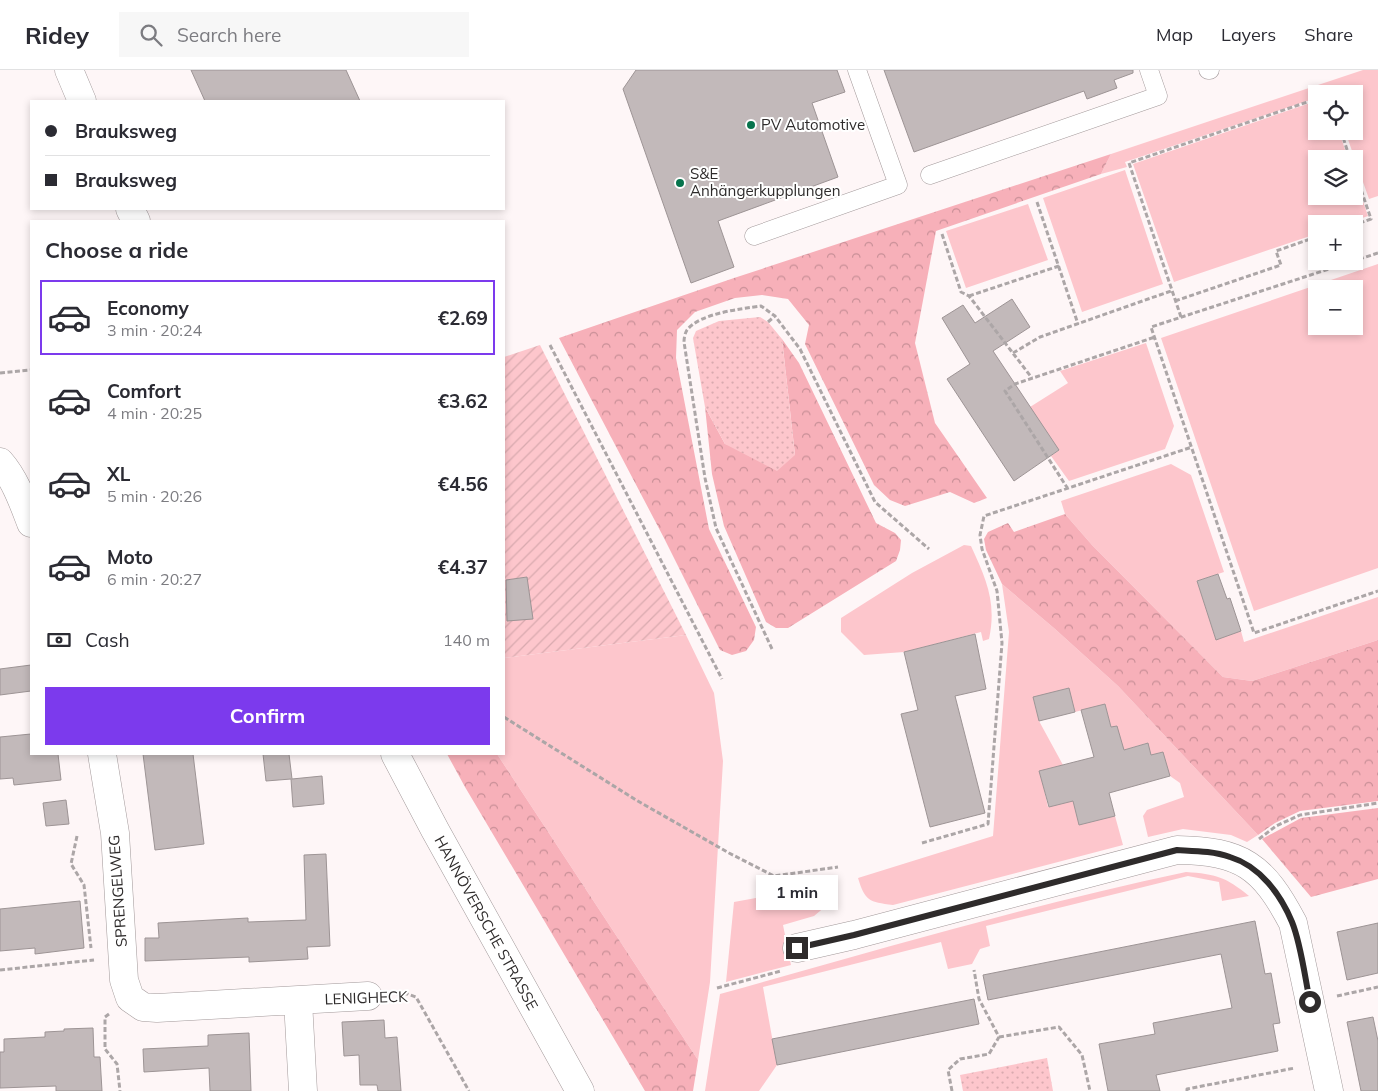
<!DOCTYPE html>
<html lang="en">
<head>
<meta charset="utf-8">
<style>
	body { margin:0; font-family:Mulish,sans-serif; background:#f7f7f7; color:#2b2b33; height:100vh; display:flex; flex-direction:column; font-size:19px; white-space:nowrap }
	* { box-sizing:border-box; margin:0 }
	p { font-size:16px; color:#7c7c81 }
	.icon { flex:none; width:28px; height:28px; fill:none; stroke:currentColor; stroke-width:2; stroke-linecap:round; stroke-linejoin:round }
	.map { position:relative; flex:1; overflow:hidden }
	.panel { position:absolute; left:30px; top:150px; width:475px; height:535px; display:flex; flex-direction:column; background:#fff; border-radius:0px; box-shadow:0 2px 8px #0003 }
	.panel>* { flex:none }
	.hud { position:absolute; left:30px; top:30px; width:475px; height:110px; border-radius:0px; box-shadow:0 2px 8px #0003; display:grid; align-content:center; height:110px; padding:0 15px; background:#fff }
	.tools { position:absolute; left:1308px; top:15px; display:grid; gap:10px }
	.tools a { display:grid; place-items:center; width:55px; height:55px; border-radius:0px; background:#fff; box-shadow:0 2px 8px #0003; font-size:25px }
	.end { position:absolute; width:22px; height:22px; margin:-11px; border:6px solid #2e2b2b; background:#fff; box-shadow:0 0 0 2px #fff }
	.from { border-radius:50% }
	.bubble { position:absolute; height:35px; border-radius:0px; background:#fff; box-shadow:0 2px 8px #0003; font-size:16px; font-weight:700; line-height:35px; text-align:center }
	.hud b { display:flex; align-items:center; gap:18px; height:48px; font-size:19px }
	.hud b+b { border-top:1px solid #e1e1e2 }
	.hud i { width:12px; height:12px; background:#2b2b33 }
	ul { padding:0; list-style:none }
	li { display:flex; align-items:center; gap:15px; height:75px; margin:0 10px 8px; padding:0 5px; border:2px solid transparent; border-radius:0px }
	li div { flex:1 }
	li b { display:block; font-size:19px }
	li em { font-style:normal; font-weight:700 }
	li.current { border-color:#7c3aed }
	li>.icon { width:45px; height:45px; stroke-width:1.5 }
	h2 { padding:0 15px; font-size:22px; line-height:60px }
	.pay { display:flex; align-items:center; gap:12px; height:55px; padding:0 15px; font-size:19px }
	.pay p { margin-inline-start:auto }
	.button { display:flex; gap:10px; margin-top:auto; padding:10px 15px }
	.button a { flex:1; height:58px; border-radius:0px; background:#7c3aed; color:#fff; font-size:20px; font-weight:700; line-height:58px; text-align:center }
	header { display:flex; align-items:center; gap:30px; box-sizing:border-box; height:70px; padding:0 25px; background:#fff; border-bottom:1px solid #e1e1e2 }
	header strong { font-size:24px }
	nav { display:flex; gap:28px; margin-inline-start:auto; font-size:18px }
	.search { width:350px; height:45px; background:#f7f7f7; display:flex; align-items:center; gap:12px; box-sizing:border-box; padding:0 18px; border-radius:0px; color:#7c7c81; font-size:19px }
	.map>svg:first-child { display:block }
	.grass { fill:#fdc6cc; fill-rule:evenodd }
	.forest { fill:url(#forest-crowns) }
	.park { fill:url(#park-dots) }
	.garden { fill:url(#garden-furrows) }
	.building { fill:#c2b9ba; stroke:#9d9495 }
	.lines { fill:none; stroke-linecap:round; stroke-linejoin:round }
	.service-casing { stroke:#a2999a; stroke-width:19 }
	.minor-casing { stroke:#a2999a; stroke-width:29 }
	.secondary-casing { stroke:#a2999a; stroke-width:29 }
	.path { stroke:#aca6a7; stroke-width:3; stroke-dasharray:5 2.5; stroke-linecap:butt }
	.service { stroke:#fff; stroke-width:18 }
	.minor { stroke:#fff; stroke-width:28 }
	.secondary { stroke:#fff; stroke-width:28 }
	.route { stroke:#2e2b2b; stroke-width:6 }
	.poi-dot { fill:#07744d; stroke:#fff; stroke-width:2 }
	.labels { text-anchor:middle; stroke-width:4; stroke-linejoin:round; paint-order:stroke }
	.poi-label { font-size:15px; fill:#2e2b2b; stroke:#fff; text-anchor:start }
	.street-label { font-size:15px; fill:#2e2b2b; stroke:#fff }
</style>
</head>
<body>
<header>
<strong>Ridey</strong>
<div class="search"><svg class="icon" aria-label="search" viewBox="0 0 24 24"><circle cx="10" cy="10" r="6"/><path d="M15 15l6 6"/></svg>Search here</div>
<nav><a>Map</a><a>Layers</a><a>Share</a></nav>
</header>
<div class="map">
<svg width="1378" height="1021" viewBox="0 0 1378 1021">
	<defs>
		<pattern id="forest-crowns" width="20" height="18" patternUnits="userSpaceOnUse" patternTransform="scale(1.25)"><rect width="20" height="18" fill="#f7b0b9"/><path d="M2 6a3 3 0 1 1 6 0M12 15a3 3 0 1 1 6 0" fill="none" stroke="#c88f97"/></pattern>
		<pattern id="park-dots" width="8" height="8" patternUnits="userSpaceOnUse" patternTransform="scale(1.25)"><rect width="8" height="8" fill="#fdc6cc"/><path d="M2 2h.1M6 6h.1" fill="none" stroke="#d9aaaf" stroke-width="1.8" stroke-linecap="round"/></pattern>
		<pattern id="garden-furrows" width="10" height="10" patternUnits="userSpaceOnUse" patternTransform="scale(1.25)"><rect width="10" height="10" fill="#fdc6cc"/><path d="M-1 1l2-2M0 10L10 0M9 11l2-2" fill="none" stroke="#d9aaaf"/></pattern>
	</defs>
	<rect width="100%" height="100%" fill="#fef6f7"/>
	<path class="grass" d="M1363,0H1378V126L1369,129L1345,61H1354V24H1316V28L1125,92L1127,97L1101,104L1111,84Z
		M1316,31V61H1339L1348,89H1316V126H1354V105L1368,146L1345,154H1316V164L1174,212L1133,94Z
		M1125,100L1163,214L1082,242L1043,128Z
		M1028,134L1048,190L966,218L946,161Z
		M1378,194V498L1254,541L1161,268ZM1316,219H1354V256H1316Z
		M1146,273L1174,356L1165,379L1069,411L1051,386L1059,380L1030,337L1068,313L1060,301Z
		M1171,394L1191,405L1224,502L1197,511L1216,569L1241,561L1244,572L1378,527V570L1252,611L1223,607L1092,475L1065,444L1061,431Z
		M964,475L971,476C986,509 997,532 989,569L983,571L981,562L904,582L864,585L841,562V548L912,503Z
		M1002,514L1055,559L1118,616L1258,765L1247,772L1231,765L1183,759L1148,767L1143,746L1147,740L1184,727L1180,713L1170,706L1162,682L1151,685L1147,673L1124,680L1111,657L1105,634L1075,642L1068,618L1033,628L1039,651L1063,695L1040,701L1048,737L1073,731L1079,755L1115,746L1123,775L893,835C869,832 865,831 858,808L993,766L1009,562Z
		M686,565L714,623L723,691L710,912L698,990L497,684H504V588Z
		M1186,802C1216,804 1226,807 1249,826L1222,831L1219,812L1188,806L986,856L990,876L980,879L972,894L948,899L941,872L763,917L777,995L759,1021H705L720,924C875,881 1029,835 1186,802Z
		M805,819L826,836L814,846L783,855L791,895L726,912L734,832Z"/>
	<path class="forest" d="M1111,84L1101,104L936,161L915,273L935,353L987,428L974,433L950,422L905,436L890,430L874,415L805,274L809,255L788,229L762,225L735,228L695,242L677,260L676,288L709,459L756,557L754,570L746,581L732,585L720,580L664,468L559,268L734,208Z
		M782,269L799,293L876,453L895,463L901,470L900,480L896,491L788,558H776L766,552L724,456L712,404L705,337L725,374L795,385Z
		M1065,444L1092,475L1223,607L1252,611L1378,570V731L1300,741L1275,753L1258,765L1118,616L1055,559L1002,514L986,480L984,469L988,462L1008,453L1014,462Z
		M447,684H497L698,990L693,1021H645L465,717Z
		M1378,738V809L1311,827L1262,769L1301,748Z"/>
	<path class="park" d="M760,247L768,252L782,269L795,385L777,401L725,374L705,337L693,268L696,261L719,251Z
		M1047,988L1053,1021H963L960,1005Z"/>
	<path class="garden" d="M540,275L686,565L504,588V287Z"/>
	<path class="building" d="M191,0H346L360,31H205Z
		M636,0H837L845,22L812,33L838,107L718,151L734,197L691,213L623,19Z
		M884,0H1133V3L1114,10L1117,18L1087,29L1084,21L914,82Z
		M1012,229L1030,257L993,281L1059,380L1014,411L947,309L970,294L942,248L963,235L975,253Z
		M1218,504L1227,529L1230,528L1241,561L1216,570L1197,511Z
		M527,507L533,549L507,551L506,510Z
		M975,564L986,619L955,626L985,743L930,757L901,644L918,640L904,582Z
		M31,595V621L0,625V599Z
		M1069,618L1075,642L1039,651L1033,627Z
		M1105,634L1111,657L1117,656L1124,680L1148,673L1151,685L1163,682L1170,706L1109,723L1115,746L1079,755L1073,731L1049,737L1039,701L1094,687L1081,640Z
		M31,664V684H58L61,710L14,715L13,708L0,709V667Z
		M143,684H193L204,774L155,780Z
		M263,684H289L292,709L322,706L324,734L293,737L291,709L266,711Z
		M66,730L69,754L46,756L43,733Z
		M326,784L330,876L307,877L308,889L249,892V887L145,891V868H159L158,853L248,848V852L306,850L304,785Z
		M80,831L84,878L35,884V878L0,881V839Z
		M1255,851L1265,904L1271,903L1280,953L1273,954L1278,981L1156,1005L1160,1021H1108L1099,974L1155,964L1153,953L1232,938L1221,884L988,930L983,905Z
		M1378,853V903L1347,910L1337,862Z
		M974,929L979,954L777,995L772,969Z
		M1373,947L1378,971V1021H1361L1347,952Z
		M384,950L385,968L397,967L401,1021H378L377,1015H360L359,985L344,986L342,952Z
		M93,958L94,987H100L102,1021H56V1016L0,1018V982H4V969L45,967V962L64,961V959Z
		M249,963L251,1021H210L209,998L144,1002L143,979L208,976V965Z"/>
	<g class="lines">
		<defs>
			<path id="service" d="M1208,0H1210
				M930,105L1158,26L1149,0
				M754,166L898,115L857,0"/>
			<path id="minor" d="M0,392C15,409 23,432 31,453
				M102,684L115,763L124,910L130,928L143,937L157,938L368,926
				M797,878L854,865L1177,780C1242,781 1263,796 1293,853L1329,1021
				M298,931L303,1021"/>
			<path id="secondary" d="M69,0L82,31
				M130,139L136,151
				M395,684L435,760L580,1021"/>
		</defs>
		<use href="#service" class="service-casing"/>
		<use href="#minor" class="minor-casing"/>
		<use href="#secondary" class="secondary-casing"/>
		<path class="path" d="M1341,61L1350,89
			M1354,99L1371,149L1354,155
			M1037,132L1078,254
			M942,164L961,222L969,226L1032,308
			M1378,183L1151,257L1254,563L1378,521
			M969,226L1059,196
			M1175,231L1281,195L1276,181L1316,167
			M1181,247L1129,93L1316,29
			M768,252L775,246
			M550,275L722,609
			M1013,283L1040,267L1171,221
			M0,303L31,300
			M1068,419L1005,321L1015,314L1155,267
			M772,579L716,458L705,408L684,272C684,268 685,263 687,260C700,243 741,239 761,236L775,246L800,279L875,432L929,479
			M504,647L636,730L729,783L774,806L838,797
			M77,766L71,794L84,815L91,878
			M1259,769L1276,756L1300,745L1378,733
			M922,773L988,754L1002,573L997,521L982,479L980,465L984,446L1192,377
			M0,900L94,890
			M717,918L781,901
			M396,924H408L416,927L469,1021
			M1337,926L1378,917
			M109,944L105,947V979L117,994L120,1021
			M999,967L1059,957L1082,985L1090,1021
			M952,1021L948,1000L960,989L989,984L999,967L979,929L974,900
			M1187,1021V1019L1295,998"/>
		<use href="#service" class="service"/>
		<use href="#minor" class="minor"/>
		<use href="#secondary" class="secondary"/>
	</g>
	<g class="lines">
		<path class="route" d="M797,878L854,865L1177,780C1195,781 1213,781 1230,787C1260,796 1281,825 1292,852C1301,874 1305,908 1310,932"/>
	</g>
	<g class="poi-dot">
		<circle cx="751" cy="55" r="5"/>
		<circle cx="680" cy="113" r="5"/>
	</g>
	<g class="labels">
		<g class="poi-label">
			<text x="761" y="60">PV Automotive</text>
			<text x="690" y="109">S&amp;E<tspan x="690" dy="17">Anhängerkupplungen</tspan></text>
		</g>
		<g class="street-label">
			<text transform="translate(118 821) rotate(-94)" y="5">SPRENGELWEG</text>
			<text transform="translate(486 853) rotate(61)" y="5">HANNÖVERSCHE STRASSE</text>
			<text transform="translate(366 928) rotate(-2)" y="5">LENIGHECK</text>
		</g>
	</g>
</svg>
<div class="tools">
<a><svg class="icon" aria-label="locate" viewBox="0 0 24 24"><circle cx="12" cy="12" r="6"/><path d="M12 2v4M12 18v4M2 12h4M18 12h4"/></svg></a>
<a><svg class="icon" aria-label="layers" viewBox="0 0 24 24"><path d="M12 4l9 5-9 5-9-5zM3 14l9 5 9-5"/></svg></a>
<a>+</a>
<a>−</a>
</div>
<i class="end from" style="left:1310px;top:932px"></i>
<i class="end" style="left:797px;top:878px"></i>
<div class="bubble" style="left:756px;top:805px;width:82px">1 min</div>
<div class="hud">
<b><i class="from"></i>Brauksweg</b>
<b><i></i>Brauksweg</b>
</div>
<section class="panel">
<h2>Choose a ride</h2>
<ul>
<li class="current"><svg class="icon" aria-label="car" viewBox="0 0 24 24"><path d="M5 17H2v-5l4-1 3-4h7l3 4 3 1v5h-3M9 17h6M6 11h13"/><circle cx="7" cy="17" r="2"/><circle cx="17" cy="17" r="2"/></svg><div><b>Economy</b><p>3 min · 20:24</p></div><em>€2.69</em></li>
<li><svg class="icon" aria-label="car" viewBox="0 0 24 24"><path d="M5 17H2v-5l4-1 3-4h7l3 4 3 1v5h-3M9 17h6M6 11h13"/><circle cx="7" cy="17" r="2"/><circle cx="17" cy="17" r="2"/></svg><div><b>Comfort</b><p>4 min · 20:25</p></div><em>€3.62</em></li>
<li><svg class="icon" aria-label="car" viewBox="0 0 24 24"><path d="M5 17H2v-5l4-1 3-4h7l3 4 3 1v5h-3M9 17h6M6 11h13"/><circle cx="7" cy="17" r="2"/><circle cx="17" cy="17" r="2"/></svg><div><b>XL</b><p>5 min · 20:26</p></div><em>€4.56</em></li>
<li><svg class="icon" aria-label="car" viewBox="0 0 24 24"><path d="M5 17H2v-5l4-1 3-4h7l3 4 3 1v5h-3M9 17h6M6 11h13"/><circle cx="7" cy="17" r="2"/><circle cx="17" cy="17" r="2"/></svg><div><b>Moto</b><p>6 min · 20:27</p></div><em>€4.37</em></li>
</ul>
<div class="pay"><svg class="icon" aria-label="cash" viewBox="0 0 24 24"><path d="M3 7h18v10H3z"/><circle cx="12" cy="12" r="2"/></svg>Cash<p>140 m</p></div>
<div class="button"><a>Confirm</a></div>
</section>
</div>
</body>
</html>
